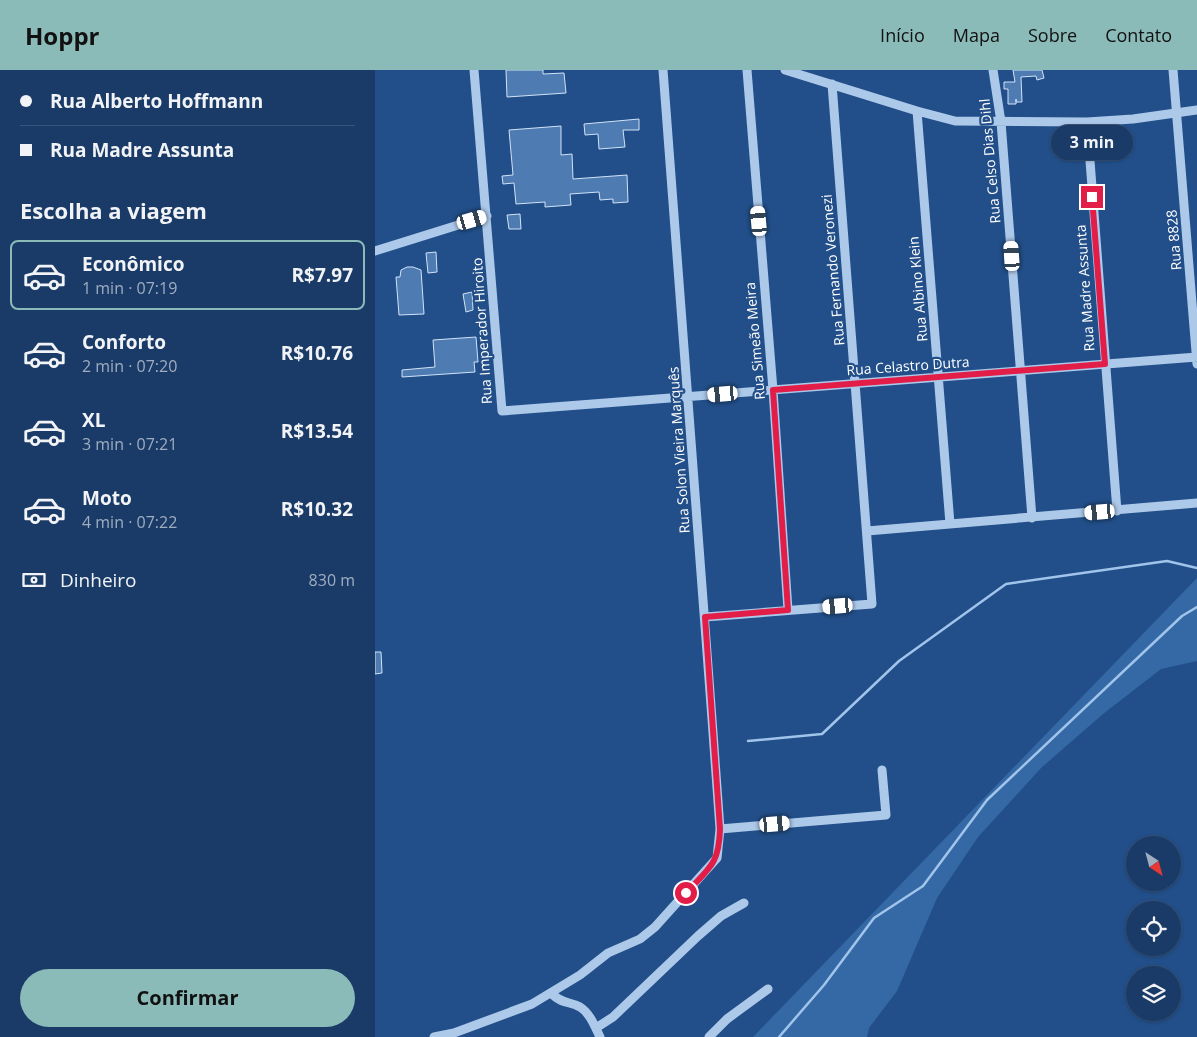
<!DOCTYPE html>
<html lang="pt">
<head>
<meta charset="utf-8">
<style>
	body { margin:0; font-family:"Open Sans",sans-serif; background:#23426d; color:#f1f3f6; height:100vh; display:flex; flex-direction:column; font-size:19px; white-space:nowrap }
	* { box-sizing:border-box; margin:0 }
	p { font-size:16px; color:#9fadc0 }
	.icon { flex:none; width:28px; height:28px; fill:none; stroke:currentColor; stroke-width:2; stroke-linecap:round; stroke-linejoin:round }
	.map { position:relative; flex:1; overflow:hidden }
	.drawer { display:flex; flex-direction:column; background:#1a3b67; width:375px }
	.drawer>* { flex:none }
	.guide { display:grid; align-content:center; height:110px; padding:0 20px; background:#1a3b67 }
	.needle { width:32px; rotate:144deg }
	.buttons { position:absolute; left:751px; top:766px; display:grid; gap:10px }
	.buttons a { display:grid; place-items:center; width:55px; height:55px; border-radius:50%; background:#1a3b67; box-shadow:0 1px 4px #0004,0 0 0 1px #38557b; font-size:25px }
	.end { position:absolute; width:22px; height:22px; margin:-11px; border:6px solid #e11d48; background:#fff; box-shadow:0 0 0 2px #fff }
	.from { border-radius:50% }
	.bubble { position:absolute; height:35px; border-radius:18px; background:#1a3b67; box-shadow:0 1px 4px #0004,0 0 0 1px #38557b; font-size:16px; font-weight:700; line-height:35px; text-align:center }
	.car { position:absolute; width:15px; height:30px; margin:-15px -8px; border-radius:6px; box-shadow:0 0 4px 1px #0007; background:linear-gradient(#fff 24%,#345 0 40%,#fff 0 76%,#345 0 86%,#fff 0) }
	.guide b { display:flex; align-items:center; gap:18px; height:48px; font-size:19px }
	.guide b+b { border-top:1px solid #38557b }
	.guide i { width:12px; height:12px; background:#f1f3f6 }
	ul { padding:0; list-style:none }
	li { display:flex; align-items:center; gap:15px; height:70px; margin:0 10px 8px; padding:0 10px; border:2px solid transparent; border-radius:8px }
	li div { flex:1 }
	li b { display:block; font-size:19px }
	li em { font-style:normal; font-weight:700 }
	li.active { border-color:#8bbbb9 }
	li>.icon { width:45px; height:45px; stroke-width:1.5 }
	h2 { padding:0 20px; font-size:22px; line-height:60px }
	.pay { display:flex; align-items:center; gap:12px; height:55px; padding:0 20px; font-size:19px }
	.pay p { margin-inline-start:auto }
	.button { display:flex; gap:10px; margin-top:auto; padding:10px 20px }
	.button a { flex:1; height:58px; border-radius:30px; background:#8bbbb9; color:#111; font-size:20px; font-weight:700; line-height:58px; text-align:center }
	header { display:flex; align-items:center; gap:30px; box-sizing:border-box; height:70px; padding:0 25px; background:#8bbbb9; color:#111 }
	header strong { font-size:24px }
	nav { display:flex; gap:28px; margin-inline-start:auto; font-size:18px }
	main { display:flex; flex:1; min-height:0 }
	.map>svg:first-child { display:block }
	.green { fill:#3569a6 }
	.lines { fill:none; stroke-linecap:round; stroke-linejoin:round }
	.stream { stroke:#a1c4eb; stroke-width:2.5 }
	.building { fill:#4e7bb2; stroke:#d1e3f8 }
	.minor { stroke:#adc9ea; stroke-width:9 }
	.route { stroke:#e11d48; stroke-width:6 }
	.labels { text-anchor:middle; stroke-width:4.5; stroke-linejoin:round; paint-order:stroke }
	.street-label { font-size:14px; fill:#fff; stroke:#224f89 }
</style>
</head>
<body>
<header>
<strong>Hoppr</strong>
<nav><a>Início</a><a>Mapa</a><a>Sobre</a><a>Contato</a></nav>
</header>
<main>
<section class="drawer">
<div class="guide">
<b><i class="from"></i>Rua Alberto Hoffmann</b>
<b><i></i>Rua Madre Assunta</b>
</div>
<h2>Escolha a viagem</h2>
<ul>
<li class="active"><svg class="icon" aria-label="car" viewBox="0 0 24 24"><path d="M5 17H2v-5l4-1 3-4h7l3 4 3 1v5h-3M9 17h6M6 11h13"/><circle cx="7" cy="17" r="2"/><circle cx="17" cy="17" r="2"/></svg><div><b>Econômico</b><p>1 min · 07:19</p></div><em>R$7.97</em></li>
<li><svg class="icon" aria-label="car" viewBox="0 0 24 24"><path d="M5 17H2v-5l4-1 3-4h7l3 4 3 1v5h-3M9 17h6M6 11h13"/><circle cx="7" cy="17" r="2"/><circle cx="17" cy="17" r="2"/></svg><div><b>Conforto</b><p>2 min · 07:20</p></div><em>R$10.76</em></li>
<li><svg class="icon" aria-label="car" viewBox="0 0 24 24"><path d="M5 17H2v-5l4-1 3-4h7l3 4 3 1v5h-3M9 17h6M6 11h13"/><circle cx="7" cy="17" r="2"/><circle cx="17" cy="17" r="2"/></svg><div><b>XL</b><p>3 min · 07:21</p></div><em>R$13.54</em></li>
<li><svg class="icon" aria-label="car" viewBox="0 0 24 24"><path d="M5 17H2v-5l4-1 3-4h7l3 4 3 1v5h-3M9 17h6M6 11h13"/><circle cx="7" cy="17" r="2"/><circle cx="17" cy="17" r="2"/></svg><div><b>Moto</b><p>4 min · 07:22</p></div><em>R$10.32</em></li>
</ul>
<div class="pay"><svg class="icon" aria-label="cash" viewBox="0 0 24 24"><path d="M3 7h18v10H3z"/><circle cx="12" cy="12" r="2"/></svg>Dinheiro<p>830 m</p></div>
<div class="button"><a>Confirmar</a></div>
</section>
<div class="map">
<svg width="822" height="967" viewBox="0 0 822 967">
	<rect width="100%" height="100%" fill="#224f89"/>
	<path class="green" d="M822,508V591L786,599L728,644L666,698L603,767L562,828L522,921L494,958L492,967H378Z"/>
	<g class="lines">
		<path class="stream" d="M373,671L447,664L524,591L631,514L792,491L822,498
			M404,967L449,915L499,848L548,816L612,730L807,546L822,537"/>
	</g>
	<path class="building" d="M131,0H168V4L189,3L191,23L132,27Z
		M638,0H667L669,8L662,10L661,6L646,7L647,32H641V29V34H633V19H629V12H640Z
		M264,49V60H248L250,77L224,79L223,64L210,65L209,54Z
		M186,56V85L197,84L198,109L252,105L253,132L238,133V129L225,130L224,122L195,124L196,135L170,137V132L141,134L139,113L128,114L127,106L138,105L134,60Z
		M145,144L146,159H134L132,145Z
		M61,182L62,202L53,203L51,183Z
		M32,197H38L46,200L49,244L24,245L21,207H25L26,200Z
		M97,222L98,240L91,242L88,224Z
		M101,267L103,292H99L100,302L27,307V300L60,297L58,270Z
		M0,582H6L7,603L0,604Z"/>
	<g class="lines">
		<path class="minor" d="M99,0L127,341L822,287
			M372,0L398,320L413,540
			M410,0L542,41L580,51L712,52L758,49L822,40
			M618,0L626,52L657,448
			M798,0L822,294
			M542,41L575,454
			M712,52L742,441
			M0,181L112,146
			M492,461L822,433
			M330,547L497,534L457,14
			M345,759L511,745L507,700
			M177,924C187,934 194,931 205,937C215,943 220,957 225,967
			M221,958L238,947L323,866L346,846L369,833
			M59,967L79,963L157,934L205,905L233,883L265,869L280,857L342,788L345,759L337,649L288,0
			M334,967L352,949L393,919"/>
	</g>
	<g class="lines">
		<path class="route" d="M311,823C334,798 344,795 345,759L330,547L413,540L398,320L730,294L717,127"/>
	</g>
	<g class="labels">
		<g class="street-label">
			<text transform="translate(615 91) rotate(-95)" y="5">Rua Celso Dias Dihl</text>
			<text transform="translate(799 170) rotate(-95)" y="5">Rua 8828</text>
			<text transform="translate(458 200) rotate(-95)" y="5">Rua Fernando Veronezi</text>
			<text transform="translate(710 218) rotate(-94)" y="5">Rua Madre Assunta</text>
			<text transform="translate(543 219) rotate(-95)" y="5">Rua Albino Klein</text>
			<text transform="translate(107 261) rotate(-94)" y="5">Rua Imperador Hiroito</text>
			<text transform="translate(380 271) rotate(-95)" y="5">Rua Simeão Meira</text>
			<text transform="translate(533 296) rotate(-4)" y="5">Rua Celastro Dutra</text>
			<text transform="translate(304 380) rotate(-94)" y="5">Rua Solon Vieira Marquês</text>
		</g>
	</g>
</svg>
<div class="buttons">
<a><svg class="needle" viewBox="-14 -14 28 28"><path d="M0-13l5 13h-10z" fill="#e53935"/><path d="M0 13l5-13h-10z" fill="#9fadc0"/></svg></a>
<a><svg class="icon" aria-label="locate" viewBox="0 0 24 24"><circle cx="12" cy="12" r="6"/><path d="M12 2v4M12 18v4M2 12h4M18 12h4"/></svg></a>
<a><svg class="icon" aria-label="layers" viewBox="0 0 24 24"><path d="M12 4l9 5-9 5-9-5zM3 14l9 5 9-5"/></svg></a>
</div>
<i class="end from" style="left:311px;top:823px"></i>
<i class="end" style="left:717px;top:127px"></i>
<div class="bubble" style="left:676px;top:55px;width:82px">3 min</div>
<i class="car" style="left:97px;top:150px;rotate:74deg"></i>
<i class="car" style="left:384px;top:151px;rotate:355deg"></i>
<i class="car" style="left:637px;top:186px;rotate:356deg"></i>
<i class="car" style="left:348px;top:324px;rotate:265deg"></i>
<i class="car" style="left:725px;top:442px;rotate:265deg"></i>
<i class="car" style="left:463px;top:536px;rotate:265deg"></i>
<i class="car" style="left:400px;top:754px;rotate:85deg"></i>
</div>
</main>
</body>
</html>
